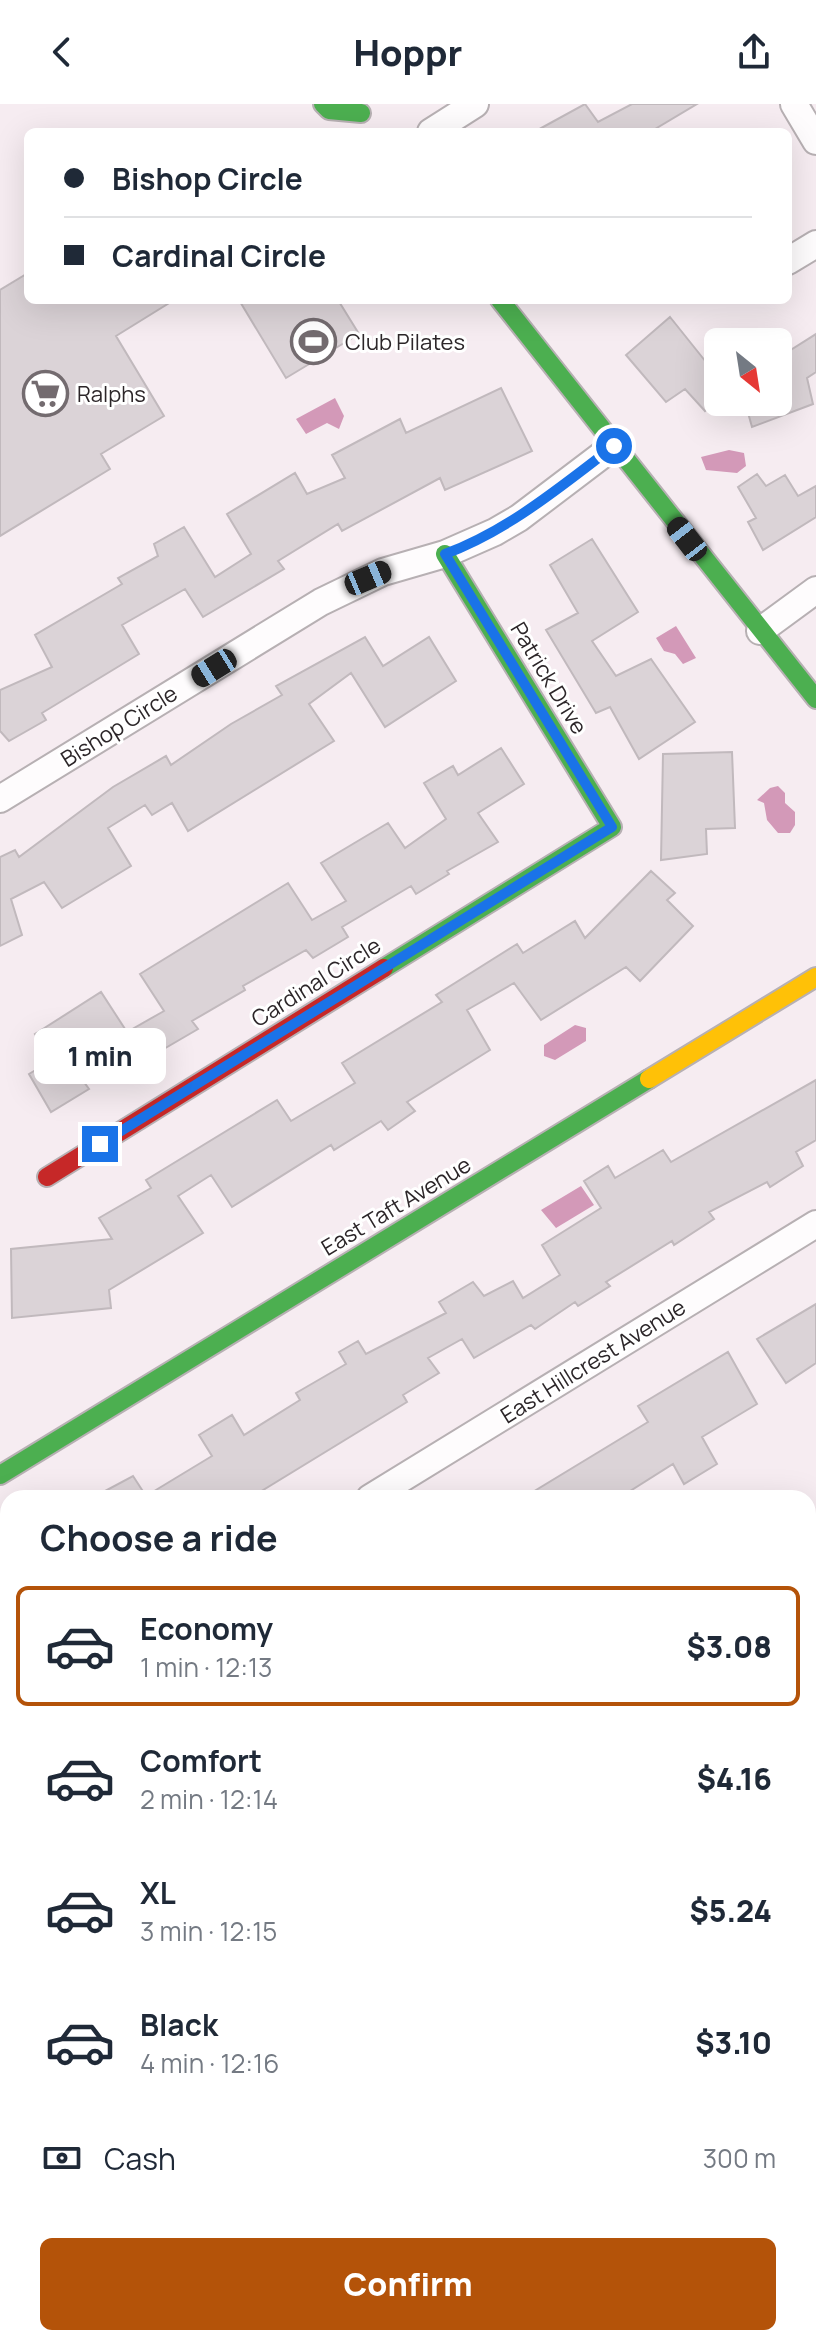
<!DOCTYPE html>
<html lang="en">
<head>
<meta charset="utf-8">
<style>
	body { margin:0; font-family:Manrope,sans-serif; background:#f6f6f7; color:#1f2937; height:100vh; display:flex; flex-direction:column; font-size:30px; white-space:nowrap }
	* { box-sizing:border-box; margin:0 }
	p { font-size:26px; color:#747a83 }
	.icon { flex:none; width:44px; height:44px; fill:none; stroke:currentColor; stroke-width:2; stroke-linecap:round; stroke-linejoin:round }
	.map { position:relative; flex:1; overflow:hidden }
	.sheet { position:absolute; left:0px; top:1386px; width:816px; height:856px; display:flex; flex-direction:column; background:#fff; border-radius:24px 24px 0 0; box-shadow:0 8px 32px #0002 }
	.sheet>* { flex:none }
	.hud { position:absolute; left:24px; top:24px; width:768px; height:176px; border-radius:12px; box-shadow:0 8px 32px #0002; display:grid; align-content:center; height:176px; padding:0 40px; background:#fff }
	.needle { width:52px; rotate:150deg }
	.buttons { position:absolute; left:704px; top:224px; display:grid; gap:16px }
	.buttons a { display:grid; place-items:center; width:88px; height:88px; border-radius:12px; background:#fff; box-shadow:0 8px 32px #0002; font-size:40px }
	.end { position:absolute; width:36px; height:36px; margin:-18px; border:10px solid #1a73e8; background:#fff; box-shadow:0 0 0 4px #fff }
	.from { border-radius:50% }
	.bubble { position:absolute; height:56px; border-radius:12px; background:#fff; box-shadow:0 8px 32px #0002; font-size:26px; font-weight:800; line-height:56px; text-align:center }
	.car { position:absolute; width:24px; height:48px; margin:-24px -12px; border-radius:10px; box-shadow:0 0 6px 2px #0007; background:linear-gradient(#222 24%,#8ab4d8 0 40%,#222 0 76%,#8ab4d8 0 86%,#222 0) }
	.hud b { display:flex; align-items:center; gap:28px; height:76px; font-size:30px }
	.hud b+b { border-top:2px solid #e0e1e3 }
	.hud i { width:20px; height:20px; background:#1f2937 }
	ul { padding:0; list-style:none }
	li { display:flex; align-items:center; gap:24px; height:120px; margin:0 16px 12px; padding:0 24px; border:4px solid transparent; border-radius:12px }
	li div { flex:1 }
	li b { display:block; font-size:30px }
	li em { font-style:normal; font-weight:800 }
	li.current { border-color:#b45309 }
	li>.icon { width:72px; height:72px; stroke-width:1.5 }
	h2 { padding:0 40px; font-size:36px; line-height:96px }
	.pay { display:flex; align-items:center; gap:20px; height:88px; padding:0 40px; font-size:30px }
	.pay p { margin-inline-start:auto }
	.primary-button { display:flex; gap:16px; margin-top:auto; padding:16px 40px }
	.primary-button a { flex:1; height:92px; border-radius:12px; background:#b45309; color:#fff; font-size:32px; font-weight:800; line-height:92px; text-align:center }
	header { display:flex; justify-content:space-between; align-items:center; height:104px; padding:0 40px; background:#fff; font-size:36px; font-weight:800 }
	.map>svg:first-child { display:block }
	.green { fill:#f4c7de }
	.water { fill:#d399b8 }
	.building { fill:#dbd3d7; stroke:#c1b9bd; stroke-width:2 }
	.lines { fill:none; stroke-linecap:round; stroke-linejoin:round }
	.street-casing { stroke:#b7b0b3; stroke-width:30 }
	.fast-casing { stroke:#b7b0b3; stroke-width:22 }
	.slow-casing { stroke:#b7b0b3; stroke-width:22 }
	.jam-casing { stroke:#b7b0b3; stroke-width:22 }
	.street { stroke:#fefcfd; stroke-width:26 }
	.fast { stroke:#4caf50; stroke-width:18 }
	.slow { stroke:#ffc107; stroke-width:18 }
	.jam { stroke:#c62828; stroke-width:18 }
	.route { stroke:#1a73e8; stroke-width:10 }
	.labels { text-anchor:middle; stroke-width:6; stroke-linejoin:round; paint-order:stroke }
	.poi-label { font-size:22px; fill:#2c2629; stroke:#fff; text-anchor:start }
	.street-label { font-size:22px; fill:#2c2629; stroke:#fff }
</style>
</head>
<body>
<header><svg class="icon" aria-label="back" viewBox="0 0 24 24"><path d="M15 5l-7 7 7 7"/></svg>Hoppr<svg class="icon" aria-label="share" viewBox="0 0 24 24"><path d="M12 15V3M7 8l5-5 5 5M5 13v7h14v-7"/></svg></header>
<div class="map">
<svg width="816" height="2242" viewBox="0 0 816 2242">
	<rect width="100%" height="100%" fill="#f6ecf1"/>
	<path class="green" d="M816,1750V2242H546L542,2234H808V1755Z"/>
	<path class="water" d="M335,294L344,312L339,325L327,319L306,330L296,315Z
		M729,346L744,349L746,362L737,369L706,366L701,353Z
		M676,522L696,554L683,560L675,550L664,547L656,534Z
		M778,682L785,689V699L795,708V721L790,729H778L767,716L764,699L757,696L770,684Z
		M575,921L586,924V937L555,956L544,952V941Z
		M581,1082L594,1101L556,1124L541,1106Z"/>
	<path class="building" d="M585,0L598,18L632,0H697L650,28H534Z
		M28,169V196H174L116,232L164,312L101,350L110,365L0,432V186Z
		M239,196H338L359,230L286,274Z
		M670,213L718,273V296L705,307L685,285L666,298L626,251Z
		M816,230V268L807,274L813,300L752,323L745,298H778V254Z
		M501,284L532,347L445,386L440,374L342,427L338,420L278,457L284,465L203,513L185,485L122,521L139,550L42,609L46,616L9,637L0,627V586L52,563L35,531L122,480L118,474L158,452L154,440L184,423L215,473L251,450L227,410L295,369L307,390L345,374L332,351L400,315L406,329Z
		M757,370L766,382L785,371L798,392L816,382V413L763,446L748,418L756,414L738,383Z
		M592,435L638,508L592,537L616,572L651,555L695,618L639,655L610,603L596,609L546,526L578,509L550,461Z
		M365,533L383,562L429,533L456,577L385,623L351,569L309,600L334,637L188,727L172,699L152,711L145,701L108,724L131,762L62,804L44,778L11,795L22,831L0,842V753L15,746L19,753L113,683L166,652L171,661L231,620L282,591L276,582Z
		M501,644L524,680L478,709L498,738L447,767L449,770L416,790L411,782L342,823L348,833L313,854L306,846L243,882L245,886L192,917L198,925L162,946L154,935L84,978L89,985L51,1008L29,970L52,956L35,930L101,888L127,928L164,907L140,870L288,779L312,816L346,797L321,759L388,719L405,744L446,715L424,679L453,662L458,671Z
		M732,648L735,724L706,725L707,750L661,756L663,650Z
		M651,767L675,789L667,796L693,822L640,877L626,863L541,916L514,879L467,906L490,946L407,998L415,1007L388,1026L381,1017L334,1046L331,1041L232,1103L211,1071L178,1092L203,1129L109,1186L111,1204L12,1214L11,1145L112,1135L99,1114L151,1084L146,1076L277,996L291,1017L355,979L342,959L442,898L436,891L517,840L523,849L575,817L585,834Z
		M816,976V1036L796,1048L803,1062L770,1083L767,1078L709,1108L714,1115L674,1141L672,1137L606,1178L610,1182L578,1202L575,1198L535,1225L531,1221L474,1254L462,1235L428,1254L439,1269L403,1291L407,1298L250,1394H92L133,1372L146,1392L212,1352L199,1331L232,1311L244,1331L300,1296L296,1289L346,1260L339,1248L358,1237L366,1250L446,1209L439,1198L473,1178L484,1192L513,1177L523,1194L560,1171L542,1141L601,1104L584,1077L608,1062L615,1074L663,1046L671,1058Z
		M816,1200V1259L786,1279L757,1235Z
		M728,1248L757,1300L702,1333L717,1360L684,1380L673,1360L619,1394H523L648,1318L638,1302Z"/>
	<g class="lines">
		<defs>
			<path id="street" d="M794,0L816,37
				M431,28L475,0
				M788,157L816,140
				M760,527L816,486
				M0,695L321,498L383,468L445,450L495,428L519,414L614,342
				M370,1394L816,1120
				M808,1525L816,1520
				M0,1694L8,1707
				M0,2011L8,2006"/>
			<path id="fast" d="M323,0L329,6L361,9
				M500,196L816,595
				M384,864L612,723L445,450
				M0,1371L649,975"/>
			<path id="slow" d="M649,975L816,873"/>
			<path id="jam" d="M47,1073L384,864"/>
		</defs>
		<use href="#street" class="street-casing"/>
		<use href="#fast" class="fast-casing"/>
		<use href="#slow" class="slow-casing"/>
		<use href="#jam" class="jam-casing"/>
		<use href="#street" class="street"/>
		<use href="#fast" class="fast"/>
		<use href="#slow" class="slow"/>
		<use href="#jam" class="jam"/>
	</g>
	<g class="lines">
		<path class="route" d="M100,1040L612,723L445,450C509,426 560,383 614,342"/>
	</g>
	<defs>
		<symbol id="stadium-ring" viewBox="-11 -11 22 22"><circle r="9.5" fill="#fff" stroke="#736b6f" stroke-width="1.5"/><path d="M0-5a6.5 5 0 1 0 0 10a6.5 5 0 1 0 0-10ZM-3.5-1.8h7v3.6h-7Z" fill="#736b6f"/></symbol>
		<symbol id="supermarket-ring" viewBox="-11 -11 22 22"><circle r="9.5" fill="#fff" stroke="#736b6f" stroke-width="1.5"/><path d="M-6-5.5h2.5l.6 2H6L4.5 2H-2.5L-4.4-4H-6ZM-1.5 3.2a1.3 1.3 0 1 0 .1 0ZM3 3.2a1.3 1.3 0 1 0 .1 0Z" fill="#736b6f"/></symbol>
	</defs>
	<g fill-rule="evenodd">
		<use href="#stadium-ring" x="288" y="212" width="51" height="51"/>
		<use href="#supermarket-ring" x="20" y="264" width="51" height="51"/>
	</g>
	<g class="labels">
		<g class="poi-label">
			<text x="345" y="246">Club Pilates</text>
			<text x="77" y="298">Ralphs</text>
		</g>
		<g class="street-label">
			<text transform="translate(549 574) rotate(59)" y="8">Patrick Drive</text>
			<text transform="translate(119 622) rotate(-32)" y="8">Bishop Circle</text>
			<text transform="translate(316 878) rotate(-32)" y="8">Cardinal Circle</text>
			<text transform="translate(396 1102) rotate(-31)" y="8">East Taft Avenue</text>
			<text transform="translate(593 1257) rotate(-32)" y="8">East Hillcrest Avenue</text>
		</g>
	</g>
</svg>
<div class="buttons">
<a><svg class="needle" viewBox="-14 -14 28 28"><path d="M0-13l5 13h-10z" fill="#e53935"/><path d="M0 13l5-13h-10z" fill="#747a83"/></svg></a>
</div>
<i class="end from" style="left:614px;top:342px"></i>
<i class="end" style="left:100px;top:1040px"></i>
<div class="bubble" style="left:34px;top:924px;width:132px">1 min</div>
<i class="car" style="left:687px;top:435px;rotate:322deg"></i>
<i class="car" style="left:368px;top:474px;rotate:67deg"></i>
<i class="car" style="left:214px;top:564px;rotate:238deg"></i>
<div class="hud">
<b><i class="from"></i>Bishop Circle</b>
<b><i></i>Cardinal Circle</b>
</div>
<section class="sheet">
<h2>Choose a ride</h2>
<ul>
<li class="current"><svg class="icon" aria-label="car" viewBox="0 0 24 24"><path d="M5 17H2v-5l4-1 3-4h7l3 4 3 1v5h-3M9 17h6M6 11h13"/><circle cx="7" cy="17" r="2"/><circle cx="17" cy="17" r="2"/></svg><div><b>Economy</b><p>1 min · 12:13</p></div><em>$3.08</em></li>
<li><svg class="icon" aria-label="car" viewBox="0 0 24 24"><path d="M5 17H2v-5l4-1 3-4h7l3 4 3 1v5h-3M9 17h6M6 11h13"/><circle cx="7" cy="17" r="2"/><circle cx="17" cy="17" r="2"/></svg><div><b>Comfort</b><p>2 min · 12:14</p></div><em>$4.16</em></li>
<li><svg class="icon" aria-label="car" viewBox="0 0 24 24"><path d="M5 17H2v-5l4-1 3-4h7l3 4 3 1v5h-3M9 17h6M6 11h13"/><circle cx="7" cy="17" r="2"/><circle cx="17" cy="17" r="2"/></svg><div><b>XL</b><p>3 min · 12:15</p></div><em>$5.24</em></li>
<li><svg class="icon" aria-label="car" viewBox="0 0 24 24"><path d="M5 17H2v-5l4-1 3-4h7l3 4 3 1v5h-3M9 17h6M6 11h13"/><circle cx="7" cy="17" r="2"/><circle cx="17" cy="17" r="2"/></svg><div><b>Black</b><p>4 min · 12:16</p></div><em>$3.10</em></li>
</ul>
<div class="pay"><svg class="icon" aria-label="cash" viewBox="0 0 24 24"><path d="M3 7h18v10H3z"/><circle cx="12" cy="12" r="2"/></svg>Cash<p>300 m</p></div>
<div class="primary-button"><a>Confirm</a></div>
</section>
</div>
</body>
</html>
